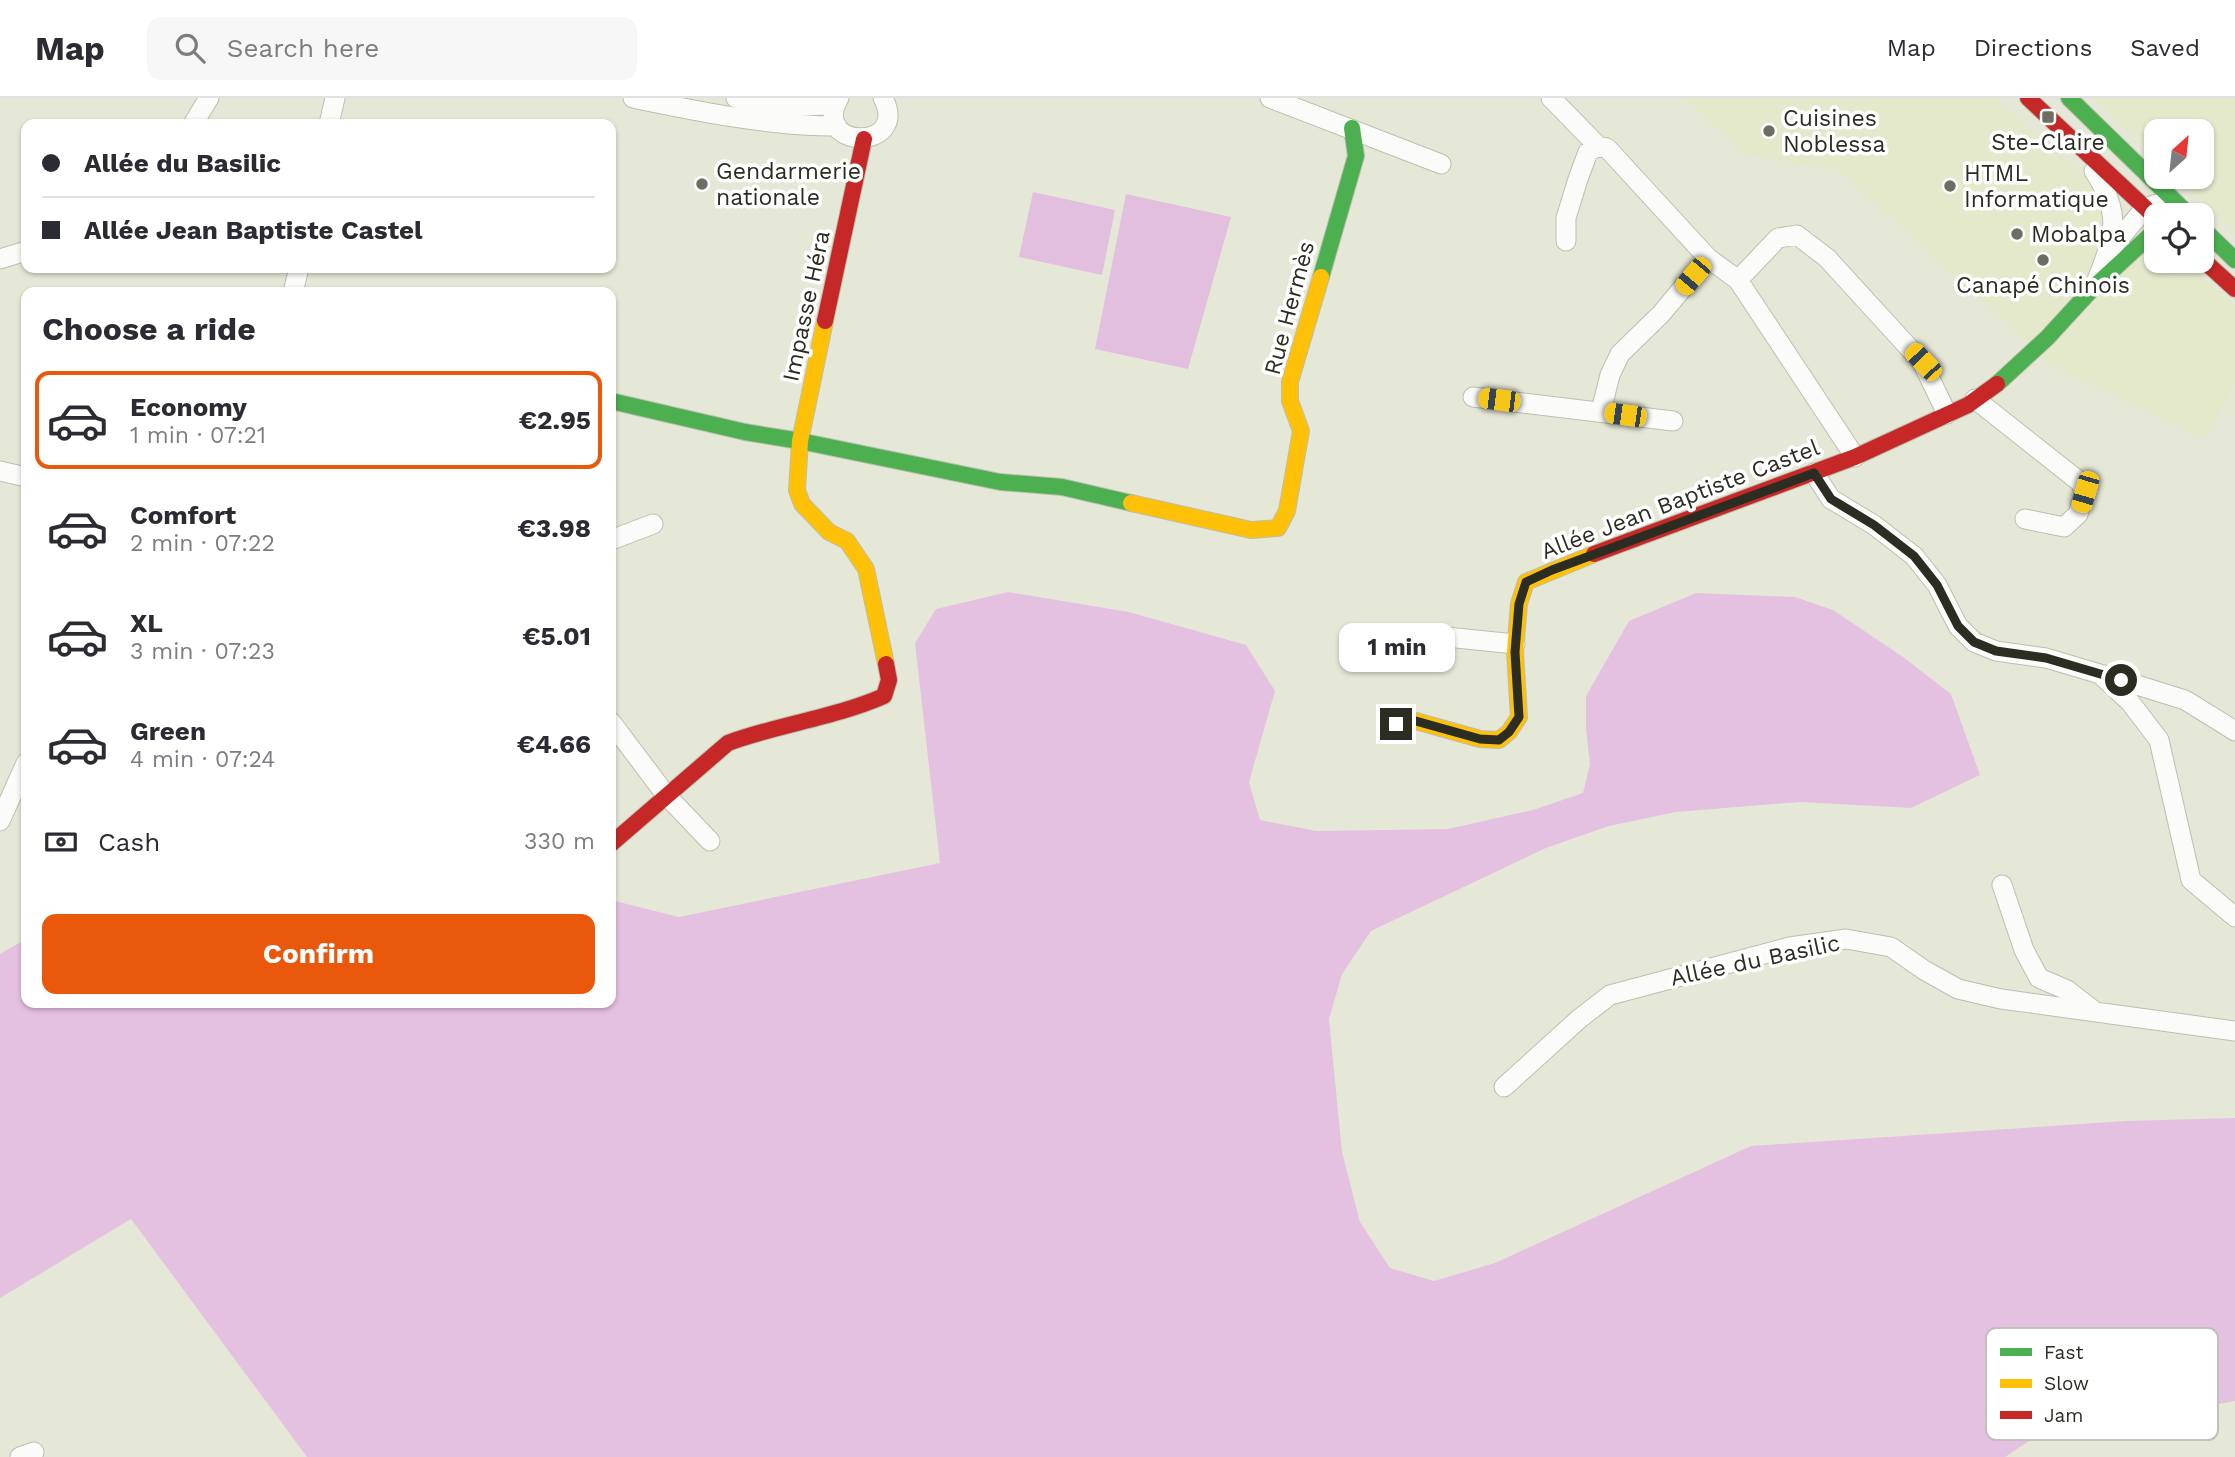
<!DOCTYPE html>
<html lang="en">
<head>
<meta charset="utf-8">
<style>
	body { margin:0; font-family:"Work Sans",sans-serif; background:#f7f7f7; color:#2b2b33; height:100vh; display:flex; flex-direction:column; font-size:26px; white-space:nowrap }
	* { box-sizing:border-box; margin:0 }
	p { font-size:23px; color:#7c7c81 }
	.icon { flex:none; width:38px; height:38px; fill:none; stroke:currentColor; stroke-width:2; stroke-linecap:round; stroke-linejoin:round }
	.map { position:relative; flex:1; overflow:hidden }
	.side { position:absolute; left:21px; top:189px; width:595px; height:721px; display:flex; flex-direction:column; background:#fff; border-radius:14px; box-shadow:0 2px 5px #0004 }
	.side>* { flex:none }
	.guide { position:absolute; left:21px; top:21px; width:595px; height:154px; border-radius:14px; box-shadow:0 2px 5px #0004; display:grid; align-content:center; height:154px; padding:0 21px; background:#fff }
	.needle { width:46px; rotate:27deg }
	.controls { position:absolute; left:2144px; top:21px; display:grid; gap:14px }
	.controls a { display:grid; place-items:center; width:70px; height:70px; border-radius:14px; background:#fff; box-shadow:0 2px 5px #0004; font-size:35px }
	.end { position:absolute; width:32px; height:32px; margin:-16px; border:9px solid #2c2d22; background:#fff; box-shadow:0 0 0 4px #fff }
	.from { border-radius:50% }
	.bubble { position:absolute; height:49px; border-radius:14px; background:#fff; box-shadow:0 2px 5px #0004; font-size:23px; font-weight:700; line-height:49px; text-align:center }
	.car { position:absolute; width:21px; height:42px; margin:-21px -10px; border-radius:9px; box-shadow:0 0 5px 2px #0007; background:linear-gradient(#f5c518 24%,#345 0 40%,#f5c518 0 76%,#345 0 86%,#f5c518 0) }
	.guide b { display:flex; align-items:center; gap:24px; height:66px; font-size:26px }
	.guide b+b { border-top:2px solid #e1e1e2 }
	.guide i { width:18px; height:18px; background:#2b2b33 }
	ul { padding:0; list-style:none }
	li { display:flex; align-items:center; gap:21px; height:98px; margin:0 14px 10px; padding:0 7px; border:4px solid transparent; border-radius:14px }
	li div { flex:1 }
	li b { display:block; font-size:26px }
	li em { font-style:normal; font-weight:700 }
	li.selected { border-color:#ea580c }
	li>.icon { width:63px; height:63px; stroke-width:1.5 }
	h2 { padding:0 21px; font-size:32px; line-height:84px }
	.pay { display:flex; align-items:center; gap:18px; height:77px; padding:0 21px; font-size:26px }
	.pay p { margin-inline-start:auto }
	.primary-button { display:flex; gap:14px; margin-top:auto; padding:14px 21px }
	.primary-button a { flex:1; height:80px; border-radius:14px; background:#ea580c; color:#fff; font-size:28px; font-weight:700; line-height:80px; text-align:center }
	header { display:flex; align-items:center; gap:42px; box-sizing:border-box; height:98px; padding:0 35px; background:#fff; border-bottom:2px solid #e1e1e2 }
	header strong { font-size:33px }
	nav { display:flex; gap:38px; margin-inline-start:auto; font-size:24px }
	.search { width:490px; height:63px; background:#f7f7f7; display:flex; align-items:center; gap:18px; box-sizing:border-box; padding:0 24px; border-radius:14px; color:#7c7c81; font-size:26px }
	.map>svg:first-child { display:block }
	.built { fill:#e5e9cc }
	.green { fill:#e2bfde }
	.forest { fill:#e5c1e1 }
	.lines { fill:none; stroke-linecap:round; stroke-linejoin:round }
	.street-casing { stroke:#bcbeb0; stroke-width:21 }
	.fast-casing { stroke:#bcbeb0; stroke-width:18 }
	.slow-casing { stroke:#bcbeb0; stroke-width:18 }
	.jam-casing { stroke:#bcbeb0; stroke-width:18 }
	.street { stroke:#fbfcf9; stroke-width:19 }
	.fast { stroke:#4caf50; stroke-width:16 }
	.slow { stroke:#ffc107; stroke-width:16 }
	.jam { stroke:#c62828; stroke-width:16 }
	.route { stroke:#2c2d22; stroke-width:9 }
	.poi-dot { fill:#6d6e61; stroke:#fff; stroke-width:2.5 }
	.labels { text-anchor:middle; stroke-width:7; stroke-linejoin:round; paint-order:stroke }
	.poi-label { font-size:23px; fill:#2c2d22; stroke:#fff; text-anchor:start }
	.street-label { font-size:23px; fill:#2c2d22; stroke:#fff }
	.key { fill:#fff; stroke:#c0c0bd; stroke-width:2 }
	.key-label { font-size:19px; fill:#2c2d22 }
</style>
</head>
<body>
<header>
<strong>Map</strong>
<div class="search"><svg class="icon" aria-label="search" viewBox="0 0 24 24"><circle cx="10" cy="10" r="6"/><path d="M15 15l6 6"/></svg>Search here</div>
<nav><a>Map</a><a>Directions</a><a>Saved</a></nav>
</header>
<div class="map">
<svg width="2235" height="1359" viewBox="0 0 2235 1359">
	<rect width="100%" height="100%" fill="#e6e8d7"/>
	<path class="built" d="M1685,0H1994L2156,140V163H2183L2235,207V286L2205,342L2051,267L1840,73L1747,57Z
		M2091,0H2235V136L2177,79H2202V33H2156V59Z"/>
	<path class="green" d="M1033,94L1115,112L1102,177L1019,159Z
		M1126,96L1231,119L1188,271L1095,251Z"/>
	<path class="forest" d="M1008,494L1129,514L1246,547L1275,593L1249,684L1260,722L1317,733L1448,731L1533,712L1583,695L1590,666L1586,631V598L1629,523L1696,495L1795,499L1833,512L1903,559L1951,596L1980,677L1911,710L1800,704L1676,714L1609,728L1546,750L1371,833L1342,876L1329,921L1342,1054L1360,1124L1390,1170L1434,1183L1495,1165L1751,1048L2126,1023L2235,1020V1303L2029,1343L2005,1359H307L131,1121L0,1200V856L26,841V905H611V802L679,819L940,765L915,545L936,511Z"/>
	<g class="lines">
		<defs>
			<path id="street" d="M633,0C701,14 768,28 837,28
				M736,0C770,7 801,10 836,6
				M839,0C809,52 911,54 883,0
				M1270,0L1441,66
				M1551,0L1598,48L1607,50L1708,160L1738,182L1855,359
				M193,26L209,0
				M329,26L335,0
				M2094,73C2122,116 2115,136 2097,182
				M1566,143V120L1578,81L1588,54L1598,48
				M2109,153L2145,110L2157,106
				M0,161L26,153
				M1738,182L1778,140L1797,137L1827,160L1922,264L1947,316
				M293,194L299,170
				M1473,299L1673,323
				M1975,301L2080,384L2085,394L2078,416L2064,429L2025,421
				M1601,313L1610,277L1620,256L1661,216L1708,160
				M0,373L26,379
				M1814,375L1831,401L1874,427L1914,458L1937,487L1958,528L1974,544L1996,553L2046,560L2100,576L2130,604L2159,642L2191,782L2235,819
				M611,442L653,426
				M1417,536L1515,546
				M2105,577L2185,602L2235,633
				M611,624L666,697L710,743
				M0,723L26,665
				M2002,787L2024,852L2039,880L2067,892L2093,912
				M1504,989L1579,921L1610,897L1790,849L1846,841L1891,849L1924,872L1958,891L2001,901L2235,933
				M20,1359L34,1354"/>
			<path id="fast" d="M2069,0L2189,117
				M2202,130L2235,162
				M1321,179L1356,58L1352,30
				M1997,286L2047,240L2093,190L2156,132
				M611,303L745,334L800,343L1000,384L1062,389L1131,405"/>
			<path id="slow" d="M825,223L800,343L797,392L802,406L829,434L847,443L866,471L886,566
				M1131,405L1251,432L1278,430L1287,413L1301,333L1290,303V284L1321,179
				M1396,626L1405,620L1480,641L1499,642L1509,634L1519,619L1515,554L1519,506L1526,484L1594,456"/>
			<path id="jam" d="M2028,0L2156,120
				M2202,161L2235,191
				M825,223L864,41
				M1594,456L1855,359L1968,307L1997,286
				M611,746L728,645C779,626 834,620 884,598L889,582L886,566"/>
		</defs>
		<use href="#street" class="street-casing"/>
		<use href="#fast" class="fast-casing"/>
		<use href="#slow" class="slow-casing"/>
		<use href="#jam" class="jam-casing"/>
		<use href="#street" class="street"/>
		<use href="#fast" class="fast"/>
		<use href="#slow" class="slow"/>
		<use href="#jam" class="jam"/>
	</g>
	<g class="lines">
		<path class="route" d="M1396,626L1405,620L1480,641L1499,642L1509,634L1519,619L1515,554L1519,506L1526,484L1552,472L1814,375L1831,401L1874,427L1914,458L1937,487L1958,528L1974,544L1996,553L2046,560L2121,582"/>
	</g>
	<g class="poi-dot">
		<rect x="2041" y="12" width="14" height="14" rx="3.5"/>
		<circle cx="1769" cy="33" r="7"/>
		<circle cx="702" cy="86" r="7"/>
		<circle cx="1950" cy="88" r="7"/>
		<circle cx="2017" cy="136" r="7"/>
		<circle cx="2043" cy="162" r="7"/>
	</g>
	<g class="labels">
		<g class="poi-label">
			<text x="1783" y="28">Cuisines<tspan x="1783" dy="26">Noblessa</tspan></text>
			<text x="2048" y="52" text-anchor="middle">Ste-Claire</text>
			<text x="716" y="81">Gendarmerie<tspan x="716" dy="26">nationale</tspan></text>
			<text x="1964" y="83">HTML<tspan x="1964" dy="26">Informatique</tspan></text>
			<text x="2031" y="144">Mobalpa</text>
			<text x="2043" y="195" text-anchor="middle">Canapé Chinois</text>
		</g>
		<g class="street-label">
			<text transform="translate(806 208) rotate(-78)" y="8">Impasse Héra</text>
			<text transform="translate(1289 210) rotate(-75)" y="8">Rue Hermès</text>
			<text transform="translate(1680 401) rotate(-21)" y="8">Allée Jean Baptiste Castel</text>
			<text transform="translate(1755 862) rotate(-12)" y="8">Allée du Basilic</text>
		</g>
	</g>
	<rect x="1986" y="1230" width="232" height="112" rx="10" class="key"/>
	<rect x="2000" y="1250" width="32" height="8" fill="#4caf50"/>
	<rect x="2000" y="1281" width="32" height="9" fill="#ffc107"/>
	<rect x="2000" y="1313" width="32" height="8" fill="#c62828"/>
	<g class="key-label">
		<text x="2044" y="1261">Fast</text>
		<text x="2044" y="1292">Slow</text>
		<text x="2044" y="1324">Jam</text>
	</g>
</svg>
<div class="controls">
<a><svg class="needle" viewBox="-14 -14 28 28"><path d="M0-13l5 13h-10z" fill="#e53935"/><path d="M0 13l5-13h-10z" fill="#7c7c81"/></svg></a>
<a><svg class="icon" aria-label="locate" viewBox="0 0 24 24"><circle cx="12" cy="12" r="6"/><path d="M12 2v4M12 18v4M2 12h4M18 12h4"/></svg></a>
</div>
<i class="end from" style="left:2121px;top:582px"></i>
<i class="end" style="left:1396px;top:626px"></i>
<div class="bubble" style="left:1339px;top:525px;width:116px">1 min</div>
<i class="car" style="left:1693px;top:178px;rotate:220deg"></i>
<i class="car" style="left:1923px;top:264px;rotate:317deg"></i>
<i class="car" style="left:1499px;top:302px;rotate:277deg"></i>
<i class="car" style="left:1625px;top:317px;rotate:278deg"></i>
<i class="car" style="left:2085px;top:394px;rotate:196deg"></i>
<div class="guide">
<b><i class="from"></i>Allée du Basilic</b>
<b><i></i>Allée Jean Baptiste Castel</b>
</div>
<section class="side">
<h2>Choose a ride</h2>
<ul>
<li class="selected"><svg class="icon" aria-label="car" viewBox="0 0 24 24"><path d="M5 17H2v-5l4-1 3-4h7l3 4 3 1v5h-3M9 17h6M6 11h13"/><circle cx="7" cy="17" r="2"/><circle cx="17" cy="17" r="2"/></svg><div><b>Economy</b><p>1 min · 07:21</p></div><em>€2.95</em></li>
<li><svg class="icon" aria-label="car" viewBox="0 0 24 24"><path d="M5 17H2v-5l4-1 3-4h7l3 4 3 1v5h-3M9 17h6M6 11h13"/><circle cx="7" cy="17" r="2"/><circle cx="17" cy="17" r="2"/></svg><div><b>Comfort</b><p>2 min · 07:22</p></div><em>€3.98</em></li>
<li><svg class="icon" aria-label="car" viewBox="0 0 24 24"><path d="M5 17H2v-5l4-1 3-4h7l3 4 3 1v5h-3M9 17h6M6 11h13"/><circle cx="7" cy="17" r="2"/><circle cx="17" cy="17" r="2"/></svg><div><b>XL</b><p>3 min · 07:23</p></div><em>€5.01</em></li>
<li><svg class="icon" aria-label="car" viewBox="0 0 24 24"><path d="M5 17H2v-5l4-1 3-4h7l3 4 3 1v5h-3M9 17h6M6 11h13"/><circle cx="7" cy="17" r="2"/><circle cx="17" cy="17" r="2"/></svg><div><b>Green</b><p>4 min · 07:24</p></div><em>€4.66</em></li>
</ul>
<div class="pay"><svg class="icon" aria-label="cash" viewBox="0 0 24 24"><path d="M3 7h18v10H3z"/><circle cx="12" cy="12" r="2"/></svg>Cash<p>330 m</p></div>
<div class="primary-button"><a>Confirm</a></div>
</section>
</div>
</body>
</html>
